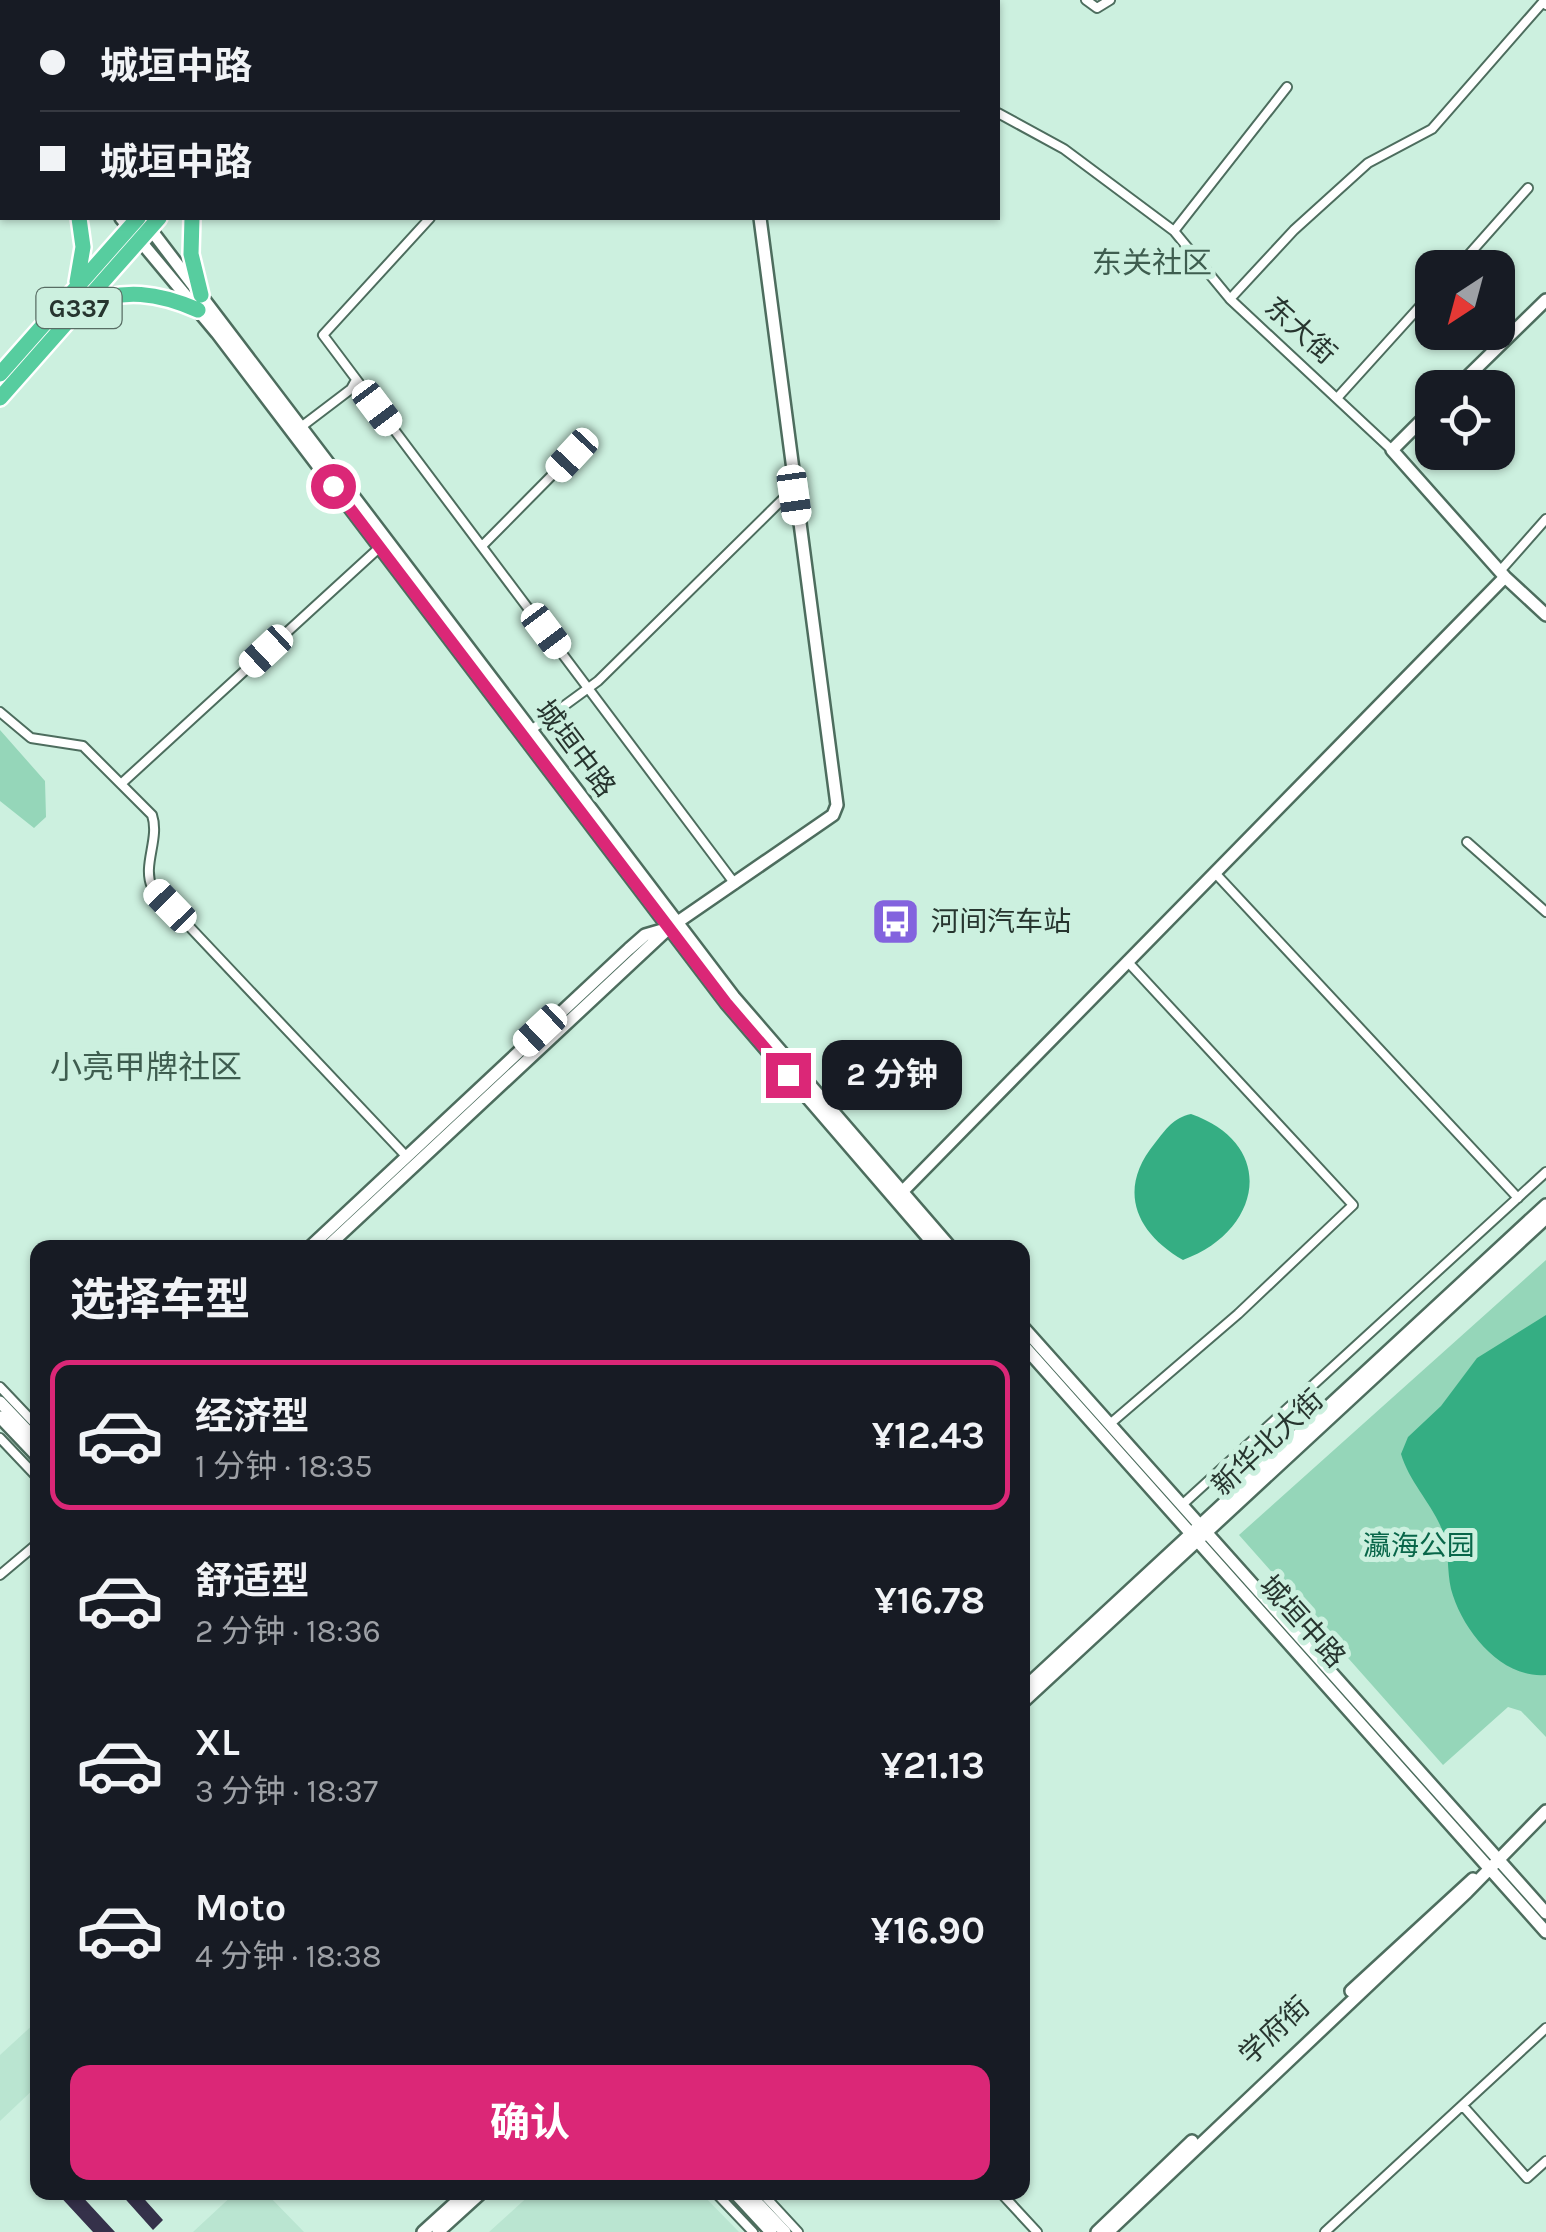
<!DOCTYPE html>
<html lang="zh">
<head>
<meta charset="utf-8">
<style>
	body { margin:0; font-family:Karla,"Noto Sans SC",sans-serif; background:#242831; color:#f1f3f6; height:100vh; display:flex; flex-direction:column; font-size:38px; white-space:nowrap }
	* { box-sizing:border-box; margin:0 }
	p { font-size:32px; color:#9ea1a6 }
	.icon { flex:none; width:55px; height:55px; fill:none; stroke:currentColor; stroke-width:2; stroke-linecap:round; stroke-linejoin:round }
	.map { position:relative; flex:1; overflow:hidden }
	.panel { position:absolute; left:30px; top:1240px; width:1000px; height:960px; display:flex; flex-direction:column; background:#171b24; border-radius:20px; box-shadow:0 2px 8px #0004 }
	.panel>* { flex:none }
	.banner { position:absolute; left:0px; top:0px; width:1000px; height:220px; box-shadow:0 2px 8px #0004; display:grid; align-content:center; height:220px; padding:0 40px; background:#171b24 }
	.needle { width:65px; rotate:216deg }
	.tools { position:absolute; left:1415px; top:250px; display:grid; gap:20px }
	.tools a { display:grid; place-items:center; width:100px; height:100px; border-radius:20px; background:#171b24; box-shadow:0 2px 8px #0004; font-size:50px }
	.end { position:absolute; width:45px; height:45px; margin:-22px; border:12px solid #db2777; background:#fff; box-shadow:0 0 0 5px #fff }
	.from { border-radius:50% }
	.bubble { position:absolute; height:70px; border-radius:20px; background:#171b24; box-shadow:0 2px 8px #0004; font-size:32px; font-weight:700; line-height:70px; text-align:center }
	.car { position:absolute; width:30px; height:60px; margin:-30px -15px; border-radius:12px; box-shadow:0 0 8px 2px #0007; background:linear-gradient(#fff 24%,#345 0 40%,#fff 0 76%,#345 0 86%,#fff 0) }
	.banner b { display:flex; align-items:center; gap:35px; height:95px; font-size:38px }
	.banner b+b { border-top:2px solid #363941 }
	.banner i { width:25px; height:25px; background:#f1f3f6 }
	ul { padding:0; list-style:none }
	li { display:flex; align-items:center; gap:30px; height:150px; margin:0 20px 15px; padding:0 20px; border:5px solid transparent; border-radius:20px }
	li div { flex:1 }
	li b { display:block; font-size:38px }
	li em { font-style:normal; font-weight:700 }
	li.selected { border-color:#db2777 }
	li>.icon { width:90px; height:90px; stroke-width:1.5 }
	h2 { padding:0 40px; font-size:45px; line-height:120px }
	.primary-button { display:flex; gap:20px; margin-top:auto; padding:20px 40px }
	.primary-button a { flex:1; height:115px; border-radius:20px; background:#db2777; color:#fff; font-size:40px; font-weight:700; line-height:115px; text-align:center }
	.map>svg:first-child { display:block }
	.built { fill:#bae5d1 }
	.green { fill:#95d6b9 }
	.water { fill:#35ae83 }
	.building { fill:#35314a }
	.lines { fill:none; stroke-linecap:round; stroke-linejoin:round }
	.street-casing { stroke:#4d6d5e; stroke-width:12 }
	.secondary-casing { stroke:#4d6d5e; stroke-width:16 }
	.highway-casing { stroke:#fff; stroke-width:20 }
	.street { stroke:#fff; stroke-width:8 }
	.secondary { stroke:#fff; stroke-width:11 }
	.highway { stroke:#57cd9f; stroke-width:15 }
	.route { stroke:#db2777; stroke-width:12 }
	.labels { text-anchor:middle; stroke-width:10; stroke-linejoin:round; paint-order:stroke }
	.shield { fill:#ccf0df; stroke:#586d64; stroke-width:2.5 }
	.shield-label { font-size:25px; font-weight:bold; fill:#27352f }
	.street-label { font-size:28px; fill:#27352f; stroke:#ccf0df }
	.poi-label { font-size:28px; fill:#27352f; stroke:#ccf0df; text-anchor:start }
	.park-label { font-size:28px; fill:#086649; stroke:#ccf0df }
	.neighbourhood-label { font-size:30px; fill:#3e5d4f; stroke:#ccf0df }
	.quarter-label { font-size:32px; fill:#3e5d4f; stroke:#ccf0df }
</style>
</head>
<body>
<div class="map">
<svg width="1546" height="2232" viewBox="0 0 1546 2232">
	<rect width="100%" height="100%" fill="#ccf0df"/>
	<path class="built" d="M37,2021V2086L0,2121V2055Z
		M236,2192L266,2193L304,2232H193Z
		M532,2193H701L739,2232H489Z"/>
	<path class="green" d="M0,730L45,781L46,817L34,828L0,801Z
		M1546,1260V1737L1521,1711L1508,1707L1443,1765L1239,1535Z"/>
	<path class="water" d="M1191,1114C1279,1145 1261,1232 1183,1260C1135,1232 1117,1189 1155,1143C1166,1129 1173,1118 1191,1114Z
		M1546,1315V1675C1501,1679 1462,1630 1451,1589C1447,1571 1449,1553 1444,1535C1435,1507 1410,1484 1401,1454L1408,1437L1441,1406L1477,1358Z"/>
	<path class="building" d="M56,2192H78L115,2232H93Z
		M119,2192H138L163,2220L153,2230Z"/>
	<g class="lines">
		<defs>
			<path id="street" d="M822,0L825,2
				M1086,0L1097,8L1110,0
				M787,2L791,0
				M998,113L1064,149L1174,231L1230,299L1392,450
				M430,218L323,335L735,884
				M1174,231L1287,87
				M1457,268L1528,188
				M1230,299L1294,230L1368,163L1432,129L1543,2L1546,5
				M1338,397L1432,293
				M301,427L351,389L356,380
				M482,546L572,455
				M1500,571L1546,519
				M0,712L31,738L83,746L152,815C160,839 142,865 152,887L406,1156
				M531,730L598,681L793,489
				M122,783L380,547
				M1467,842L1546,912
				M1216,874L1518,1198
				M0,1387L38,1427
				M1111,1423L1238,1314L1353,1205L1127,961
				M0,1438L38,1478
				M1183,1504L1546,1172
				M0,1575L38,1543
				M1463,2106L1527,2178L1546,2161
				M715,2192L753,2232
				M761,2192L798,2232
				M1000,2192L1037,2232
				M1325,2232L1546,2028"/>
			<path id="secondary" d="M735,0V2
				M0,108L2,109
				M0,129L2,131
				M121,218L217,333L726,1003L937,1248
				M142,218L734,997L951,1248
				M1456,388L1546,300
				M1432,410L1392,450L1505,577L1546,615
				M903,1191L1505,577
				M309,1248L629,949L645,935L669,928
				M326,1248L669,928L833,815L837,805L760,218
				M1022,1326L1546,1913
				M1022,1344L1546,1932
				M0,1402L38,1442
				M0,1417L38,1457
				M1022,1690L1546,1205
				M1022,1703L1546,1218
				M1351,1991L1473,1879
				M734,2192L771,2232
				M747,2192L785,2232
				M423,2232L467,2192
				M438,2232L482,2192
				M1097,2232L1192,2141
				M1108,2232L1467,1892L1546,1811"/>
			<path id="highway" d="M328,2L330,0
				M349,2L352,0
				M192,218L191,254L201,295
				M77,282L83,247L79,218
				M83,306C123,287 159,293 198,310
				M0,374L138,218
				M0,398L159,218"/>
		</defs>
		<use href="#street" class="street-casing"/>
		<use href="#secondary" class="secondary-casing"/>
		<use href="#highway" class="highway-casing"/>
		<use href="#street" class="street"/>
		<use href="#secondary" class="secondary"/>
		<use href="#highway" class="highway"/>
	</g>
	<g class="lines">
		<path class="route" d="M333,486L726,1003L788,1075"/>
	</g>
	<defs>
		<symbol id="bus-square" viewBox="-11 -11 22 22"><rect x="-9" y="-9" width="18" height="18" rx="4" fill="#8363de" stroke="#ccf0df"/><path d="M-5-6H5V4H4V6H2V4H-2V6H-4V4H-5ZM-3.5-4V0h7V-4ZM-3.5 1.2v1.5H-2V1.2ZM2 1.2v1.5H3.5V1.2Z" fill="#fff"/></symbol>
	</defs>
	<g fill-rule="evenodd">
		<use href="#bus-square" x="868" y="894" width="55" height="55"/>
	</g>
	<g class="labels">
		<rect class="shield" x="36.5" y="288" width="85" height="40" rx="8"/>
		<g class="shield-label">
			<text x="79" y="317">G337</text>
		</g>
		<g class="street-label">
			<text transform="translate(1301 330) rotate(42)" y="10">东大街</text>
			<text transform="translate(576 748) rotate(53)" y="10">城垣中路</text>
			<text transform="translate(1267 1442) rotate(-43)" y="10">新华北大街</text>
			<text transform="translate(1303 1621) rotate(48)" y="10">城垣中路</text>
			<text transform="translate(1274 2030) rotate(-43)" y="10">学府街</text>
		</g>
		<g class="poi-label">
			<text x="931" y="931">河间汽车站</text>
		</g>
		<g class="park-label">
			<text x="1419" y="1555">瀛海公园</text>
		</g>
		<g class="neighbourhood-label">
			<text x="1152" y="273">东关社区</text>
		</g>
		<g class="quarter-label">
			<text x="146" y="1078">小亮甲牌社区</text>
		</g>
	</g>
</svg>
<div class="tools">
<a><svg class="needle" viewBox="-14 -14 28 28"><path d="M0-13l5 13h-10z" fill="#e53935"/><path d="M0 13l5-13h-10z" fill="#9ea1a6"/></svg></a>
<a><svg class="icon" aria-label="locate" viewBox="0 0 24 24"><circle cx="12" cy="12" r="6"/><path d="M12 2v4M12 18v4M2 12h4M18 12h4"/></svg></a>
</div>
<i class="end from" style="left:333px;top:486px"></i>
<i class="end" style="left:788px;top:1075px"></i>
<div class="bubble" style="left:822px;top:1040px;width:140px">2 分钟</div>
<i class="car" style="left:377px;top:408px;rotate:143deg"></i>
<i class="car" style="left:572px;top:455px;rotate:223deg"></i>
<i class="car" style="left:794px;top:495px;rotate:172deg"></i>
<i class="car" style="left:546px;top:631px;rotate:143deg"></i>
<i class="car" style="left:266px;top:651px;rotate:227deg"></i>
<i class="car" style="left:170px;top:906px;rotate:316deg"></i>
<i class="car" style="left:540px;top:1030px;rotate:227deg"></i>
<div class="banner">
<b><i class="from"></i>城垣中路</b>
<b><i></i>城垣中路</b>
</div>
<section class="panel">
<h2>选择车型</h2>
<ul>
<li class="selected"><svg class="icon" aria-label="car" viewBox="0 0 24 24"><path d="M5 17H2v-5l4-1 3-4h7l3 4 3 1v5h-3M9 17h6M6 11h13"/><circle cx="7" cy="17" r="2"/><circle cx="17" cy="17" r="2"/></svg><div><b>经济型</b><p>1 分钟 · 18:35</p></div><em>¥12.43</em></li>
<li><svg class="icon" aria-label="car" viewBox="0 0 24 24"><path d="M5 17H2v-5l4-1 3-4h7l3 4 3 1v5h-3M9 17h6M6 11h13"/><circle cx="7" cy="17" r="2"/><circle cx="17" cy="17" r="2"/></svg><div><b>舒适型</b><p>2 分钟 · 18:36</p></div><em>¥16.78</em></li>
<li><svg class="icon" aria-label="car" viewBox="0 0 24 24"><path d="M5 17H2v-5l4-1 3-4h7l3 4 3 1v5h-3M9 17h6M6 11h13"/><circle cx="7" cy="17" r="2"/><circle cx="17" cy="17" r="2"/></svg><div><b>XL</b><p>3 分钟 · 18:37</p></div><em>¥21.13</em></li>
<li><svg class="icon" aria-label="car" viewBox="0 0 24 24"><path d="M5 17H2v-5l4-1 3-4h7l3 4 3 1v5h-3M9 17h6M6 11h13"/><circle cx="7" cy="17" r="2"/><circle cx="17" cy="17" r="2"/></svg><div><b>Moto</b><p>4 分钟 · 18:38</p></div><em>¥16.90</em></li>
</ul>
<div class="primary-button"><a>确认</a></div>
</section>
</div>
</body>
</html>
